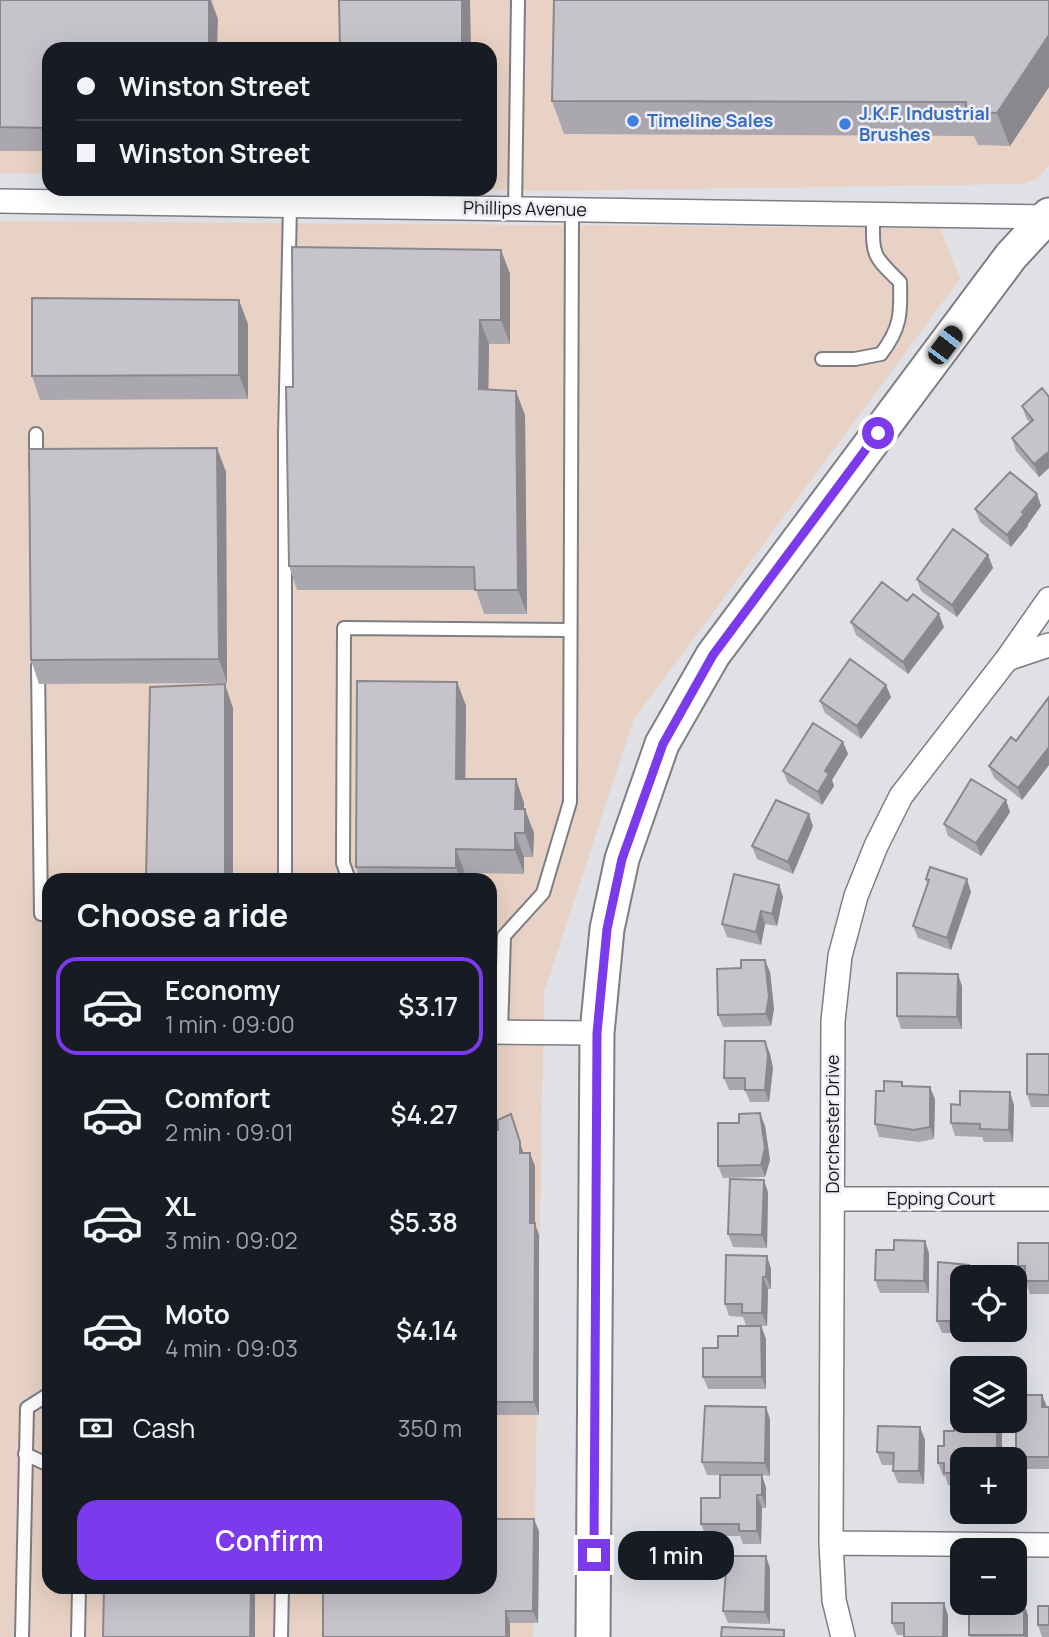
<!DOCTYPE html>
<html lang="en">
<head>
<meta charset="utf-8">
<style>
	body { margin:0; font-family:Manrope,sans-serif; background:#242831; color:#f1f3f6; height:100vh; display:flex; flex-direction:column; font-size:26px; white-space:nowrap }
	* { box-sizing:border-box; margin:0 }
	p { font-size:23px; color:#9ea1a6 }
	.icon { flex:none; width:38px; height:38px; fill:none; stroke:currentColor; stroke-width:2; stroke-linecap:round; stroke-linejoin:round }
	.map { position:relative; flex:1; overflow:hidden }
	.drawer { position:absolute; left:42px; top:873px; width:455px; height:721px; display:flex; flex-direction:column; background:#171b24; border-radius:21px; box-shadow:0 7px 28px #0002 }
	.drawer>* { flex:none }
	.top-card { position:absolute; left:42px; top:42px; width:455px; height:154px; border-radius:21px; box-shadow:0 7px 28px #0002; display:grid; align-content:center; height:154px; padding:0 35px; background:#171b24 }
	.controls { position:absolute; left:950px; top:1265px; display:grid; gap:14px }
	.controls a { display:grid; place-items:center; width:77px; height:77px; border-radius:14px; background:#171b24; box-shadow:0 7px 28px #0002; font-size:35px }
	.end { position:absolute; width:32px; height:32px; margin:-16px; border:9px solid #7c3aed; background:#fff; box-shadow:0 0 0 4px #fff }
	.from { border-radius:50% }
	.bubble { position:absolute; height:49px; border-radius:21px; background:#171b24; box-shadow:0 7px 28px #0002; font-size:23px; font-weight:600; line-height:49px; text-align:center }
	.car { position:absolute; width:21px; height:42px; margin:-21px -10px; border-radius:9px; box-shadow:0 0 5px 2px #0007; background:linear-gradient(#222 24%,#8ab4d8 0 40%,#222 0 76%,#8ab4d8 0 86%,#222 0) }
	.top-card b { display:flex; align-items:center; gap:24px; height:66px; font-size:26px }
	.top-card b+b { border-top:2px solid #363941 }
	.top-card i { width:18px; height:18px; background:#f1f3f6 }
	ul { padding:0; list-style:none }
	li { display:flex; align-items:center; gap:21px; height:98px; margin:0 14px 10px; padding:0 21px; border:4px solid transparent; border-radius:21px }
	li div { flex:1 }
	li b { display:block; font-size:26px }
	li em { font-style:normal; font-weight:600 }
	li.selected { border-color:#7c3aed }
	li>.icon { width:63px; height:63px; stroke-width:1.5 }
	h2 { padding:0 35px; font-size:32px; line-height:84px }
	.pay { display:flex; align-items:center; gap:18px; height:77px; padding:0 35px; font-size:26px }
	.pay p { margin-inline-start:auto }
	.action { display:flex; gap:14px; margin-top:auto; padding:14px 35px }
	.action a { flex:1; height:80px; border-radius:21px; background:#7c3aed; color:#fff; font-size:28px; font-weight:600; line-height:80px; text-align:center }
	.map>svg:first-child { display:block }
	.industrial { fill:#e8d2c5; fill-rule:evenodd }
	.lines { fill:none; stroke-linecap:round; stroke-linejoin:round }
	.lane-casing { stroke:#7d7d83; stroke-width:16 }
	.street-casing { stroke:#7d7d83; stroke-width:26 }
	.secondary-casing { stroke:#7d7d83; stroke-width:37 }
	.lane { stroke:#fff; stroke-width:12 }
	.street { stroke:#fff; stroke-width:23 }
	.secondary { stroke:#fff; stroke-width:33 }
	.wall { fill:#aaa8ae }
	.shaded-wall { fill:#8b888d }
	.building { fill:#c6c3ca; stroke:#8b888d; stroke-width:2 }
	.route { stroke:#7c3aed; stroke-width:9 }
	.shop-dot { fill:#3f7fe0; stroke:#ededf5; stroke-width:2.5 }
	.labels { text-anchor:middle; stroke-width:5; stroke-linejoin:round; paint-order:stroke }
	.shop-label { font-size:18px; font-weight:bold; fill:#366cbe; stroke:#ededf5; text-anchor:start }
	.street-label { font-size:18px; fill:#161619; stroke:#ededf5 }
</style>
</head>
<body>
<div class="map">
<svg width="1049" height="1637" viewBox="0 0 1049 1637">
	<rect width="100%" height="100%" fill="#e0e0e7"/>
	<path class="industrial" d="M0,0H1049V165L1037,179L1022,184L554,191L471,189H490V49H49V173H0Z
		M0,221L940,228L960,279L634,719L544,992L533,1637H0ZM49,880H490V1587H49Z"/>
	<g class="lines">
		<defs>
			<path id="lane" d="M515,209L518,0
				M822,359H855L881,354C901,328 901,313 900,282C871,254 873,255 873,216
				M36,434V466
				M38,666L41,914H49
				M285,880V435L290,206
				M349,880L343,863L344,628L570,630
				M501,1032L504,936L543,893L570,802L572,209
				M25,1454L49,1465
				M22,1637L27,1408L49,1394
				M78,1637L79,1587
				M281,1637L282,1587"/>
			<path id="street" d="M0,201L1048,217
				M1007,659L1049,599
				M490,1032L597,1033
				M833,1199H1049
				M831,1543L1049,1545
				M843,1637L834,1600L831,1543L833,1021L840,956L856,896L876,846L901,796L1007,659L1049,645"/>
			<path id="secondary" d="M593,1637L597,1033L607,929L622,859L662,744L713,655L1011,256L1049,215"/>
		</defs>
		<use href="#lane" class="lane-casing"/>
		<use href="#street" class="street-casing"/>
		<use href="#secondary" class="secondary-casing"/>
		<use href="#lane" class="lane"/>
		<use href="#street" class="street"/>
		<use href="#secondary" class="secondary"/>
	</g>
	<path class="wall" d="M0,0L218,19L49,49V151H0Z
		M1049,0V87L1010,146L978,145L974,136L564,134L552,101Z
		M501,250L510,274V344H489L488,390L525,415L527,614H484L476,590H297L289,566L293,387Z
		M248,324V399L40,400L32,376Z
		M1049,397V468L1039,477L1016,451L1012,438L1030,423L1026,418L1022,406Z
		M217,448L226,472L227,683L39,684L31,660Z
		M1037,494L1041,506L1028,524V526L1011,547L980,522L975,509Z
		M988,555L993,568L957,617L921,591L917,579Z
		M851,622L944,627L908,674L856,635Z
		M457,682L466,706L465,779H516L524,803V809L534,833L533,857H524V874L465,873V880H360L356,867Z
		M891,697L861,739L825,713L820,701Z
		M1049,697V765L1022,800L994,778L989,766L1016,741Z
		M843,742L848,754L832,780L834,786L822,805L788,783L783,771Z
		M1010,812L981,856L948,836L944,824Z
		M813,826L793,874L757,859L752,846Z
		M926,879L971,892L951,950L918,938L913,926L927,884Z
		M779,885L783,897L777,926L765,924L761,945L727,937L722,924Z
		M770,972L774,1009L771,1026L723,1027L718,1015Z
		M962,986V1029H901L897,1016Z
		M765,1041L770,1054L773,1068L769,1102H750L745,1090H729L724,1078Z
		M1049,1054V1107H1031L1027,1094Z
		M902,1082L904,1087L935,1099L934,1139L919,1142L879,1137L875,1124L884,1091Z
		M1014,1105L1013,1142H984L982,1137L955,1136L951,1123Z
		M760,1113L765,1126L770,1160L765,1177L723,1178L718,1166L739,1123Z
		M490,1130L524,1153L535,1166V1224L539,1235V1415H490Z
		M768,1192L767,1248L733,1247L728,1234Z
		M1049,1243V1294H1030L1025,1279H1023L1018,1266Z
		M894,1250L929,1253V1293H880L875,1280Z
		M767,1256L771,1269V1289H768L767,1326L746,1325L743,1317L729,1316L725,1304Z
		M969,1265L974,1277L962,1278V1330H1004V1335L980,1334V1338L955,1337L953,1333H942L937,1321Z
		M761,1326L766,1339V1389H708L703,1377L718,1348L738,1336Z
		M1042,1395L1047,1407H1049V1469H1021L1016,1457L1019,1411Z
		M770,1419V1476L762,1475L766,1488V1508H762L761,1544H743L740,1536H706L701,1524L720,1498L744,1475H707L702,1462Z
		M1002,1424V1460H962V1485H948L945,1476H943L938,1463L944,1446L954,1431Z
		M920,1427L925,1440L924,1484L898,1483L893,1471V1465H882L877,1452Z
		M539,1531L538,1623H510V1637H323Z
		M770,1568V1624L728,1623L723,1611Z
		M1049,1606V1637H1042L1038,1625Z
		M948,1615L904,1635H897L892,1623Z
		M1028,1615V1637H970L969,1635Z"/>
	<path class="shaded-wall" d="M209,0H211L218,19L217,49H209Z
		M462,0H470L471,49H462Z
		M1049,35V87L1010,146L997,113Z
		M501,250L510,274V344L501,320Z
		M239,300L248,324V399L239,375Z
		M480,320L489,344L488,413L479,389Z
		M516,391L525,415L527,614L518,590Z
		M217,448L226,472L227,683L219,659Z
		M1047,453L1049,457V468L1039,477L1034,464Z
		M1037,494L1041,506L1028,524V526L1011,547L1007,535Z
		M988,555L993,568L957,617L952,605Z
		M939,614L944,627L908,674L903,662Z
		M457,682L466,706L465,803L456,779Z
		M225,684L233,708V880H225Z
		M886,685L891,697L861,739L857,726Z
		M843,742L848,754L832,780L834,786L822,805L818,792L825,771Z
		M1049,747V765L1022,800L1018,788Z
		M516,779L524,803V833L515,809Z
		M1006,800L1010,812L981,856L976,843Z
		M525,809L534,833L533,857L525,833Z
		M809,814L813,826L793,874L788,862Z
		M515,833L524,857V874L515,850Z
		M456,849L465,873V880H460L456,868Z
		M967,879L971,892L951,950L947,938Z
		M779,885L783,897L777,926L772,914Z
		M761,911L765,924L761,945L756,932Z
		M765,960L770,972L774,1009L771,1026L766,1014Z
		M958,974L962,986V1029L957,1017Z
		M765,1041L770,1054L773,1068L769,1102L765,1090Z
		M930,1087L935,1099L934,1139L930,1127Z
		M1010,1092L1014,1105L1013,1142L1009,1130Z
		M760,1113L765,1126L770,1160L765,1177L761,1165Z
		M511,1114L524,1155L520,1153Z
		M530,1153L535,1166V1224L539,1235V1415L534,1402Z
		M764,1180L768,1192L767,1248L762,1235Z
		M925,1241L929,1253V1293L924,1281Z
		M767,1256L771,1269V1289L766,1277Z
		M969,1265L974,1278H970Z
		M763,1277L768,1289L767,1326L762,1313Z
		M761,1326L766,1339V1389L762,1377Z
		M1042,1395L1047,1407H1042Z
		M766,1407L770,1419V1476L765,1463Z
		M997,1421H1001L1002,1424V1460H997Z
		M920,1427L925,1440L924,1484L919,1471Z
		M958,1465L962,1477V1485L958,1473Z
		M762,1475L766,1488V1508L762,1495Z
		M757,1495L762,1508L761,1544L757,1531Z
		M534,1519L539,1531L538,1623L533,1611Z
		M766,1556L770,1568V1624L765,1612Z
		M251,1587H255V1637H250Z
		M944,1603L948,1615V1637H943Z
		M1024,1603L1028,1615V1637H1025L1024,1635Z
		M506,1611L510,1623V1637H506Z"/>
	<path class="building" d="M0,0H209V49H49V128L0,127Z
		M339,0H462V49H340Z
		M554,0H1049V35L997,113L966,111V102L552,101Z
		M292,247L501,250V320H480L479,389L516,391L518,590H475L474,567L289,566L286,387H293Z
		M32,298L239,300V375L32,376Z
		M1042,388L1049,397V455L1047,453L1034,464L1012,438L1033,420L1022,406Z
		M217,448L219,659L31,660L29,449Z
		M1010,472L1037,494L1022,512L1024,514L1007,535L975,509Z
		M953,529L988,555L952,605L917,579Z
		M882,582L907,601L913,594L939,614L903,662L851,622Z
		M850,659L886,685L857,726L820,701Z
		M357,681L457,682L456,779H516L515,809H525V833H515V850L456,849V868L356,867Z
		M225,684V880H146L150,687Z
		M1049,697V747L1018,788L989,766L1011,737L1016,741Z
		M813,723L843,742L825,771L829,774L818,792L783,771Z
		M971,779L1006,800L976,843L944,824Z
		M776,800L809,814L788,862L752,846Z
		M930,867L967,879L947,938L913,926L929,880L926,879Z
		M734,874L779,885L772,914L761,911L756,932L722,924Z
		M741,960H765L769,997L766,1014L718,1015L717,969L741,968Z
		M897,973L958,974L957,1017L897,1016Z
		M725,1041H765L768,1055L765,1090H745V1078H724Z
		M1027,1054H1049V1095L1027,1094Z
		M884,1081L902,1082V1086L930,1087V1127L914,1130L875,1124L876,1091H884Z
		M960,1091L1010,1092L1009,1130L980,1129V1124L951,1123V1104L960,1105Z
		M760,1113L765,1148L761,1165L718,1166V1123H739V1114Z
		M511,1114L520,1142V1153H530V1223H535L534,1402H490V1130H498V1120Z
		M730,1179L764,1180L762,1235L728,1234Z
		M894,1240L925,1241L924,1281L875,1280L876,1250H894Z
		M1018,1243H1049V1281H1025V1266H1018Z
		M726,1255L767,1256L766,1277H763L762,1313H742V1304H725Z
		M938,1262L969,1265V1277H984L962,1278V1325H950V1321H937Z
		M738,1326H761L762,1377H703V1348H718V1336H738Z
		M1019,1395H1042V1407H1049V1457H1016V1411H1019Z
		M705,1406L766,1407L765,1463L702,1462Z
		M979,1421H997V1460H962V1465H958V1473H944V1463H938V1446H944V1431H954V1423L979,1422Z
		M878,1426L920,1427L919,1471H893L894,1453L877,1452Z
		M720,1475H762V1495H757V1531H739V1524H701V1498H720Z
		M490,1519H534L533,1611H506V1637H323V1587H490Z
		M727,1556H766L765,1612L723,1611Z
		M104,1587H251L250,1637H103Z
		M892,1603H944L943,1637H904V1623H892Z
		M969,1603H1024V1635H969Z
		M1038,1606H1049V1625H1038Z
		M722,1627L784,1630V1637H721Z"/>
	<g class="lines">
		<path class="route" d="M594,1555L597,1033L607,929L622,859L663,744L713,655L878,433"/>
	</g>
	<g class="shop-dot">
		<circle cx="633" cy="121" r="7"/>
		<circle cx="845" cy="124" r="7"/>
	</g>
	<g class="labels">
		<g class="shop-label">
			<text x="859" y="120">J.K.F. Industrial<tspan x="859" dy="21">Brushes</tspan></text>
			<text x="647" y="127">Timeline Sales</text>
		</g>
		<g class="street-label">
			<text transform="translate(525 209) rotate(1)" y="6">Phillips Avenue</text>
			<text transform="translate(833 1124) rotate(-90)" y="6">Dorchester Drive</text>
			<text x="941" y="1205">Epping Court</text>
		</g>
	</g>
</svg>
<div class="controls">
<a><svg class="icon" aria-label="locate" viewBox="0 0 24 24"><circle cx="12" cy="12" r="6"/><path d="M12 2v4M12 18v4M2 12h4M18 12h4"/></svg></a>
<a><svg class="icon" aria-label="layers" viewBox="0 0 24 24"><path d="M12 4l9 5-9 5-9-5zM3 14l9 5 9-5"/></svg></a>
<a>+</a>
<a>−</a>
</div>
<i class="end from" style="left:878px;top:433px"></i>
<i class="end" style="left:594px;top:1555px"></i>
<div class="bubble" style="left:618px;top:1531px;width:116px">1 min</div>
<i class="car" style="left:945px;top:345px;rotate:37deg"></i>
<div class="top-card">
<b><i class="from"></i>Winston Street</b>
<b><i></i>Winston Street</b>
</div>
<section class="drawer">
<h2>Choose a ride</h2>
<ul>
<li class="selected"><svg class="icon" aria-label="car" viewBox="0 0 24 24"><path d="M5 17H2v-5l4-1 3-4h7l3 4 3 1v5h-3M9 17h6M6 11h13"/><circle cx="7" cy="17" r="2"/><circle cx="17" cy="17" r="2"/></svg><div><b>Economy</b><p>1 min · 09:00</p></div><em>$3.17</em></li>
<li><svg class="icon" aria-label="car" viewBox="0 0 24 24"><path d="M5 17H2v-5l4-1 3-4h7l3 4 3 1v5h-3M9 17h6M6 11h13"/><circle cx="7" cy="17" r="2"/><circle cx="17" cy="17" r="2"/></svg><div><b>Comfort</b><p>2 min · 09:01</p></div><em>$4.27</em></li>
<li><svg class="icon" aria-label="car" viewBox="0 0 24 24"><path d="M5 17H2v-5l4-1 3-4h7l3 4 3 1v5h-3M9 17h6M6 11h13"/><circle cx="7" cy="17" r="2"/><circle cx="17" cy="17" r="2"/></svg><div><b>XL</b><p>3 min · 09:02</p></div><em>$5.38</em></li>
<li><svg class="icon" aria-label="car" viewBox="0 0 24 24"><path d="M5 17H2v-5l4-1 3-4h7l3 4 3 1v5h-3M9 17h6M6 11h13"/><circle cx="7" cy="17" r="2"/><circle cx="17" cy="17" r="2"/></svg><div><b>Moto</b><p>4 min · 09:03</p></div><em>$4.14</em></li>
</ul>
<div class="pay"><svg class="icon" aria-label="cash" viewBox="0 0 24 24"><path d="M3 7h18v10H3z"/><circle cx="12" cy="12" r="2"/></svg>Cash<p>350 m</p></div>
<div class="action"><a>Confirm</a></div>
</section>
</div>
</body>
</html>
